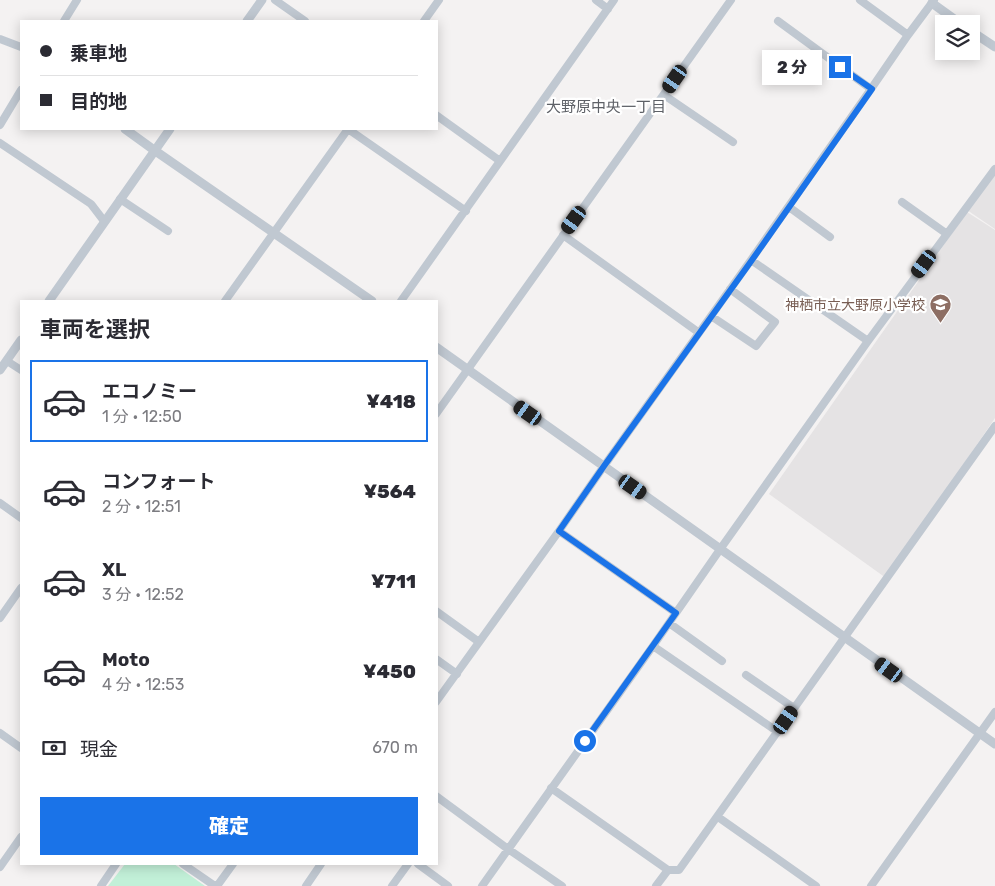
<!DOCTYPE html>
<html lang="ja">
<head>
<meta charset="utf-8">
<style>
	body { margin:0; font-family:Rubik,"Noto Sans JP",sans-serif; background:#f7f7f7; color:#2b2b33; height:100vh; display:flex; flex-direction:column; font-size:19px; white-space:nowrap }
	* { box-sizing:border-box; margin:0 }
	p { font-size:16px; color:#7c7c81 }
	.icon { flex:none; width:28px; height:28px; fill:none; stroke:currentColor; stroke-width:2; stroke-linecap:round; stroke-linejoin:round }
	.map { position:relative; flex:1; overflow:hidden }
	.sheet { position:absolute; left:20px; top:300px; width:418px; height:565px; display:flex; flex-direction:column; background:#fff; border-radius:0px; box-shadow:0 2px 12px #0003 }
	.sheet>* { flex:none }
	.banner { position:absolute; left:20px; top:20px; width:418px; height:110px; border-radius:0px; box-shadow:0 2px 12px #0003; display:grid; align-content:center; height:110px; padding:0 20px; background:#fff }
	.fabs { position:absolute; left:935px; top:15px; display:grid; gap:10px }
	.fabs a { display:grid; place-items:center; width:45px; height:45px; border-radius:0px; background:#fff; box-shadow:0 2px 12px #0003; font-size:25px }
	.end { position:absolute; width:22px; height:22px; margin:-11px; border:6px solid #1a73e8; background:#fff; box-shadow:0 0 0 2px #fff }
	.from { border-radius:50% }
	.bubble { position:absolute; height:35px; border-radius:0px; background:#fff; box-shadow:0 2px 12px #0003; font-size:16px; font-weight:800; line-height:35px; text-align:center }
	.car { position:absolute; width:15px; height:30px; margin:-15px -8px; border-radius:6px; box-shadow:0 0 4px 1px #0007; background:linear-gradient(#222 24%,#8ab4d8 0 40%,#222 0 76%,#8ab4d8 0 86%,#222 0) }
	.banner b { display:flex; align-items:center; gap:18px; height:48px; font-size:19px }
	.banner b+b { border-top:1px solid #e1e1e2 }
	.banner i { width:12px; height:12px; background:#2b2b33 }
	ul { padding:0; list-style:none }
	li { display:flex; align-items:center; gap:15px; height:82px; margin:0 10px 8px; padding:0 10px; border:2px solid transparent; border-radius:0px }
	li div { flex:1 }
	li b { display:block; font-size:19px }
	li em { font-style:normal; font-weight:800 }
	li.active { border-color:#1a73e8 }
	li>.icon { width:45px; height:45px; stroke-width:1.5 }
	h2 { padding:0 20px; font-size:22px; line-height:60px }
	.pay { display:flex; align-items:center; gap:12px; height:55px; padding:0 20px; font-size:19px }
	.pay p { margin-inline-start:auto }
	.button { display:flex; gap:10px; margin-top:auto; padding:10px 20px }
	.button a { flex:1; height:58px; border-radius:0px; background:#1a73e8; color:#fff; font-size:20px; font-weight:800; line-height:58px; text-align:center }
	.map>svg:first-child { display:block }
	.education { fill:#e5e3e4 }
	.green { fill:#c2f0d8 }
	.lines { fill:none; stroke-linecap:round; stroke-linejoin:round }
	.minor { stroke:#c0c8d1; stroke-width:8 }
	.tertiary { stroke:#c0c8d1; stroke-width:9 }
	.route { stroke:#1a73e8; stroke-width:6 }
	.labels { text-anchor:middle; stroke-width:4.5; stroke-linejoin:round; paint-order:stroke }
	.education-label { font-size:14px; fill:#785e54; stroke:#fff; text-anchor:end }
	.neighbourhood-label { font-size:15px; fill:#5e6167; stroke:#fff }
</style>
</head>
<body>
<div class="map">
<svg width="995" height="886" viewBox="0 0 995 886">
	<rect width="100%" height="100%" fill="#f4f2f2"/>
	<path class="education" d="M995,173V229L967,210Z
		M967,212L995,230V418L886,578L769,494Z"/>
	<path class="green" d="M125,864H174L205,886H108Z"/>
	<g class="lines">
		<path class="minor" d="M275,0L305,21
			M596,0L608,9
			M860,0L908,35
			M64,21L77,0
			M424,21L439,0
			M778,21L871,89
			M0,39L21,47
			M664,95L733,142
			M436,115L500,161
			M0,125L21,90
			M348,129L466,211
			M0,143L91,204L104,221
			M120,199L168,231
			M902,202L947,234
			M789,207L830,237
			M563,235L698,332
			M751,260L868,341
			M225,301L348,129
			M401,301L614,0
			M711,316L756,346L775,322L730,289
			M7,361L21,370
			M436,414L731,0
			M0,503L21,518
			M559,531L676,613
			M436,611L479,642
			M0,618L21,588
			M669,623L722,661
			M653,646L778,732
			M436,659L457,674
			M746,675L794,708
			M436,702L559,531L604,466L751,260L871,89L908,35L934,0
			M0,733L21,748
			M551,788L668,870
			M436,796L508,849L562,886
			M718,817L816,886
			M183,864L215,886
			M418,864L448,886
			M0,867L21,837
			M101,886L116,864
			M217,886L233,864
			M306,886L321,864
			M392,886L408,864
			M482,886L653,646L721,548L868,341L995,169
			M656,886L668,870H679L995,426
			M871,886L995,712"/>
		<path class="tertiary" d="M932,3L961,24
			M247,21L262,0
			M971,31L995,47
			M125,129L154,150L372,301
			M49,301L170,129
			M436,347L995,744
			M0,370L21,340"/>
	</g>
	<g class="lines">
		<path class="route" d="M585,741L676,613L559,531L604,466L752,260L872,89L840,67"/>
	</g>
	<defs>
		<symbol id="school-pin" viewBox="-11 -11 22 30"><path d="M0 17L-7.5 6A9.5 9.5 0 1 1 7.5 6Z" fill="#8d6e63" stroke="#fff"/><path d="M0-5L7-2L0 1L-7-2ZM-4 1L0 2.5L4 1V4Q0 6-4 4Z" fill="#fff"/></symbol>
	</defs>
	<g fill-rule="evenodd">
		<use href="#school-pin" x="928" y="292" width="25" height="34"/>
	</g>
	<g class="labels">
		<g class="education-label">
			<text x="925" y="310">神栖市立大野原小学校</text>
		</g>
		<g class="neighbourhood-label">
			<text x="606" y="112">大野原中央一丁目</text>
		</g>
	</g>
</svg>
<div class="fabs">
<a><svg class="icon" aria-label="layers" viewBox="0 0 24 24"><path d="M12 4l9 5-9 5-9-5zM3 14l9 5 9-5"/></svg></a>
</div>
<i class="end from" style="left:585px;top:741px"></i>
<i class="end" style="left:840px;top:67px"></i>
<div class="bubble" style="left:762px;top:50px;width:60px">2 分</div>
<i class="car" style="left:675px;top:79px;rotate:215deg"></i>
<i class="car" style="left:574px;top:220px;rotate:216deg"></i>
<i class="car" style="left:924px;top:264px;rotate:216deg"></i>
<i class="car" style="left:528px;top:413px;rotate:305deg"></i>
<i class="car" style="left:633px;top:487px;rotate:125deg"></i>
<i class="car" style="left:889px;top:670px;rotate:306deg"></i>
<i class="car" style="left:786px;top:720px;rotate:35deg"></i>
<div class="banner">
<b><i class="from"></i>乗車地</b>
<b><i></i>目的地</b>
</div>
<section class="sheet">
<h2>車両を選択</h2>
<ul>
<li class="active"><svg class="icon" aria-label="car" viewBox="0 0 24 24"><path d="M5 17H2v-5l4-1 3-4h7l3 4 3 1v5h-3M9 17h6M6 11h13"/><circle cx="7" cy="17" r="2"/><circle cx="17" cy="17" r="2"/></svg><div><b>エコノミー</b><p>1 分 · 12:50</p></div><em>¥418</em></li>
<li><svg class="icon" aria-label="car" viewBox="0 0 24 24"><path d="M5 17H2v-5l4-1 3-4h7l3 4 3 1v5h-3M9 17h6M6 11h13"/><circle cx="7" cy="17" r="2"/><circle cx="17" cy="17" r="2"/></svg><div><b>コンフォート</b><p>2 分 · 12:51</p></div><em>¥564</em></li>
<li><svg class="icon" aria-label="car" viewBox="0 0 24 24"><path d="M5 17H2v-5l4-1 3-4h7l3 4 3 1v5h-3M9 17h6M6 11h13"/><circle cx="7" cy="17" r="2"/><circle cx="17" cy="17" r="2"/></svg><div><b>XL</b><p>3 分 · 12:52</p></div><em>¥711</em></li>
<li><svg class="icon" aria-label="car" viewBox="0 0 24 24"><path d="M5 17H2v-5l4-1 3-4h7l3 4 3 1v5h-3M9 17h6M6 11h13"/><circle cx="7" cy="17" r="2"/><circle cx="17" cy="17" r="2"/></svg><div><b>Moto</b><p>4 分 · 12:53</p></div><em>¥450</em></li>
</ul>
<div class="pay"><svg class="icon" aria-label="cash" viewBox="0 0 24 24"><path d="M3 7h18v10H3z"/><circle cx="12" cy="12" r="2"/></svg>現金<p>670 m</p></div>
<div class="button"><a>確定</a></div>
</section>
</div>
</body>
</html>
